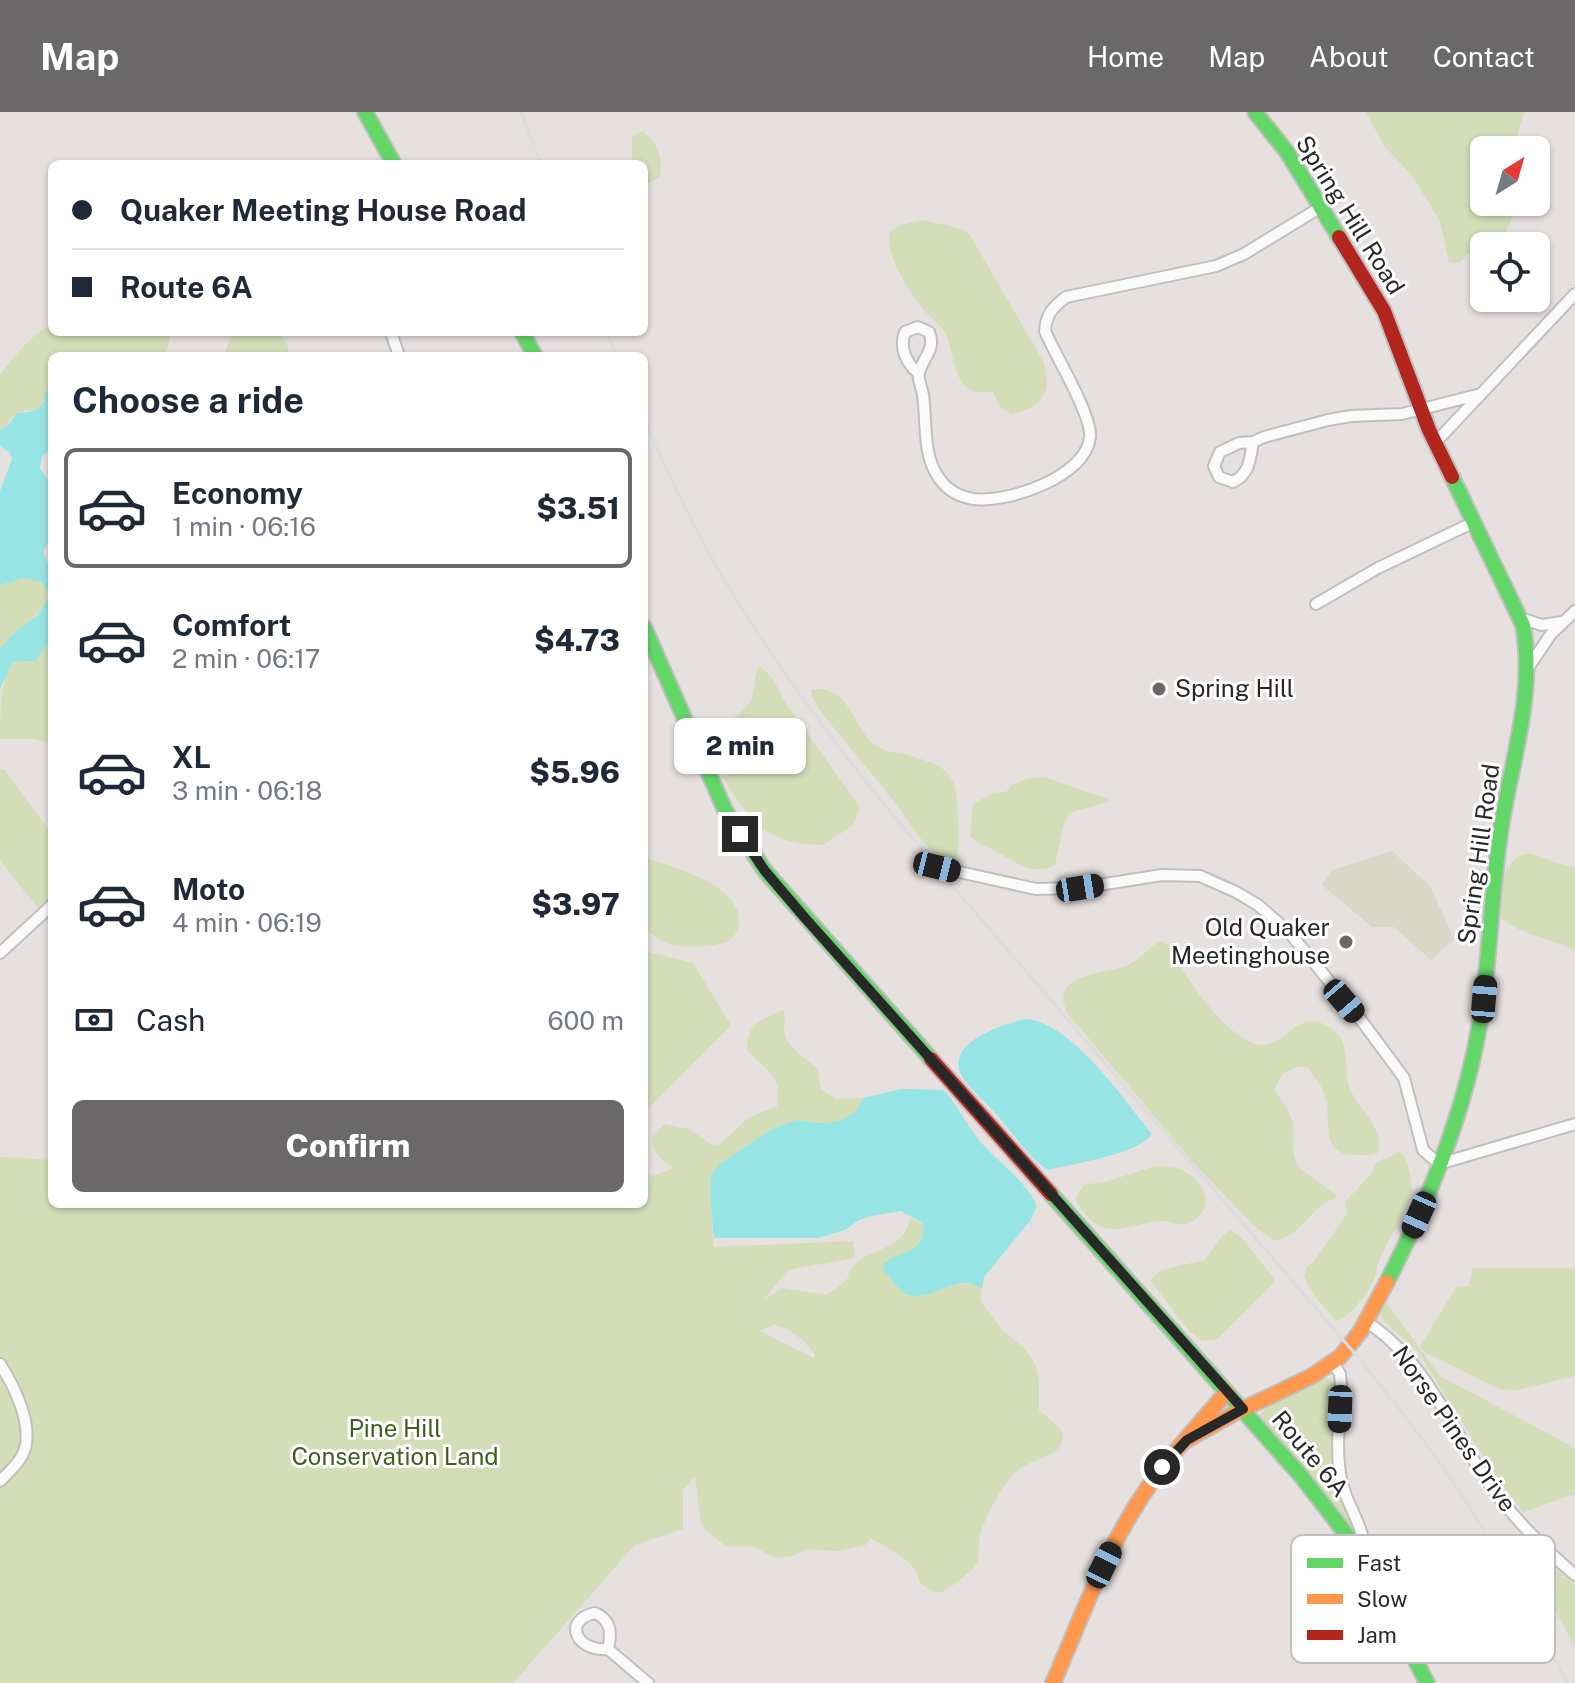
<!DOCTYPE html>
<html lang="en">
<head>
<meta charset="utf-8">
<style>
	body { margin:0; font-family:"Public Sans",sans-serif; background:#f2f2f3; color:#1f2937; height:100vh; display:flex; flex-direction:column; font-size:30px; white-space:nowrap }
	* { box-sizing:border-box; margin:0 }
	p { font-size:26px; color:#747a83 }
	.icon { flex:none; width:44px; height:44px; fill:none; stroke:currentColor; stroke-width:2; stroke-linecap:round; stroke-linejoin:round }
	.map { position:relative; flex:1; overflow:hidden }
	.drawer { position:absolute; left:48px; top:240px; width:600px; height:856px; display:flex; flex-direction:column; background:#fff; border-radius:12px; box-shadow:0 2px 6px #0004 }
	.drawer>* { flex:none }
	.top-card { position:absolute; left:48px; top:48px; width:600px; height:176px; border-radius:12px; box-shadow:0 2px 6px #0004; display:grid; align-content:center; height:176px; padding:0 24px; background:#fff }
	.needle { width:52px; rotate:37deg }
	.buttons { position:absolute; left:1470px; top:24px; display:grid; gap:16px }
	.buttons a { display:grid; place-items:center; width:80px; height:80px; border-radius:12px; background:#fff; box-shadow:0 2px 6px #0004; font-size:40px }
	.end { position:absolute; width:36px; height:36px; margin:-18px; border:10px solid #282828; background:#fff; box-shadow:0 0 0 4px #fff }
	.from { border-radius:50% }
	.bubble { position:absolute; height:56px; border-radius:12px; background:#fff; box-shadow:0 2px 6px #0004; font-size:26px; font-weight:800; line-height:56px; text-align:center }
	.car { position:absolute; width:24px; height:48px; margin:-24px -12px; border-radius:10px; box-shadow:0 0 6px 2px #0007; background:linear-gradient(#222 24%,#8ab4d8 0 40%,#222 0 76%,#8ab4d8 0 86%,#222 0) }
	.top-card b { display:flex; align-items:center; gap:28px; height:76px; font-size:30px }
	.top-card b+b { border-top:2px solid #e0e1e3 }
	.top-card i { width:20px; height:20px; background:#1f2937 }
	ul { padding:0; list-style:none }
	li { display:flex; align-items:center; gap:24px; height:120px; margin:0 16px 12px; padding:0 8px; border:4px solid transparent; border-radius:12px }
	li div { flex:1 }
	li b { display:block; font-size:30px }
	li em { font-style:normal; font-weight:800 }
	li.active { border-color:#6a6868 }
	li>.icon { width:72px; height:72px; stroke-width:1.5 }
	h2 { padding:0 24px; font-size:36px; line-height:96px }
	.pay { display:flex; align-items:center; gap:20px; height:88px; padding:0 24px; font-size:30px }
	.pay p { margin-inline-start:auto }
	.cta { display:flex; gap:16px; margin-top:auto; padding:16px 24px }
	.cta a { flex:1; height:92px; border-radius:12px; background:#6a6868; color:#fff; font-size:32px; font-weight:800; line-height:92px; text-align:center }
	header { display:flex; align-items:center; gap:48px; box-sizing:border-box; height:112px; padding:0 40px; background:#6a6868; color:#fff }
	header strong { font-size:38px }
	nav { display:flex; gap:44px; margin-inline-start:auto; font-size:28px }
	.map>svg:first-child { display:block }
	.green { fill:#d3deb8; fill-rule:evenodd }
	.cemetery { fill:#d7d8c6 }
	.water { fill:#96e4e3 }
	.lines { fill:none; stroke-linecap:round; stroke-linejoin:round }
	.street-casing { stroke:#c0bfbf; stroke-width:14 }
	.fast-casing { stroke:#c0bfbf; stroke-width:18 }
	.slow-casing { stroke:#c0bfbf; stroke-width:18 }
	.jam-casing { stroke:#c0bfbf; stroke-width:18 }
	.street { stroke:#fbfafa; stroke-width:10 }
	.fast { stroke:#63d668; stroke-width:14 }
	.slow { stroke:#ff974d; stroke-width:14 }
	.jam { stroke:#b3261e; stroke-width:14 }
	.rail { stroke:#ddd; stroke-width:3 }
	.route { stroke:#282828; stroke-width:10 }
	.poi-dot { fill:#6a6868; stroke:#fff; stroke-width:3 }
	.labels { text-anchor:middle; stroke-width:6; stroke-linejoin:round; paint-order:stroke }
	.street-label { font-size:24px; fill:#282828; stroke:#fff }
	.poi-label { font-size:24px; fill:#282828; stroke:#fff; text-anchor:start }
	.park-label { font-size:24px; fill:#3d5f1d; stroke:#fff }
	.key { fill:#fff; stroke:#bebebe; stroke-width:2 }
	.key-label { font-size:22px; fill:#282828 }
</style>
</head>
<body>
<header>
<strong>Map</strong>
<nav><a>Home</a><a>Map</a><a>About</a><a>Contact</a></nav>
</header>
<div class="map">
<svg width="1575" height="1571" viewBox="0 0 1575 1571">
	<rect width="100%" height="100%" fill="#e6e0de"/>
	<path class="green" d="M1366,0H1524L1513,38H1484V90H1513C1515,107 1503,134 1484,134V138L1468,142L1460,151L1449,150L1440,109L1411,62L1384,34Z
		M642,19C657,29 665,48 659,66L646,72L644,71V52H632V24Z
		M923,108L962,117L970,123L1043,249C1053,281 1043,295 1011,302L1000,295L993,280C986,279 976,282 969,277C952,265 954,238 945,221C940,212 931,206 924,198C909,179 885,145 890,120L901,113Z
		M52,213V220H172L165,244H52V272L44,284L45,289L36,299L26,298L11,305L7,313L0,318V263C12,247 33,220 52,213Z
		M232,220H280L288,235V244H224Z
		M24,466L42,469L50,484C43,503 15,520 0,537V473Z
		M52,527V631L34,627H0C0,606 0,563 14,550C27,542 41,539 52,527Z
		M760,554L773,567L786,592L860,695L854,712L824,733C804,733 782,730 765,718C741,701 718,656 702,631C715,610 737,610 750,590C758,578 751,564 760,554Z
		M812,577C854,575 851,617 878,635C887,640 898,641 908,643C956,657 957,664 958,713C958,727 961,743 951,754L942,749L921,727L890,684L824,604L811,584Z
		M0,657L5,658L52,722L51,813L0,748Z
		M1043,665C1059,669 1071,675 1086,680C1095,684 1103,683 1111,689L1069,701L1064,712L1055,753C1032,765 1013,748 993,738C984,733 978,733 970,724L973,692L993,681L1006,680L1013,672L1027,667Z
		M1528,741C1544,744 1559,754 1575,755V839C1551,825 1519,823 1498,804C1501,781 1500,747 1528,741Z
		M644,745C669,753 711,766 729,785C740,797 745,819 728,829C716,835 685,836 672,833C662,831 653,822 645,817Z
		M1161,829C1178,836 1176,849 1185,862C1200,883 1216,907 1237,922C1279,955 1287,902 1319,910C1326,913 1334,917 1339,923C1349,938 1344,960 1350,977C1360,1000 1384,1014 1378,1041C1369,1044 1362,1043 1353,1043C1321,1042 1331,1009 1326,988C1323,974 1315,965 1307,955C1291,953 1279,962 1275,978C1281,989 1291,999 1293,1012C1296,1028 1289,1040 1299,1055L1338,1085C1309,1094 1306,1121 1275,1129L1269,1125L1252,1112L1191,1048L1068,902C1046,859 1109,863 1130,852C1141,846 1149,834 1161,829Z
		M644,839L693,851L731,913L644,1001Z
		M783,898C787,906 784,909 784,917C785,935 805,946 817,956L821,977L836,987L863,986L857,999L839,1009L821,1011L796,1008L721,1051L710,1086L714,1135L853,1129L855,1146L788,1158L764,1187L783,1176L826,1183C832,1179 841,1174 846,1168C852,1161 845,1164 851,1157C869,1133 904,1141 910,1106L923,1111C925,1136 909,1141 888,1149L884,1160L893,1166L901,1179L970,1171L982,1176L980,1188L1002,1218L1026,1238L1036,1254L1039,1269V1298C1048,1308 1067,1315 1062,1330C1057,1346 1025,1348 1013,1363C999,1379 986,1403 980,1423C978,1432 980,1445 976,1453C973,1458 948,1478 942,1480C934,1482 925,1475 920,1471C917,1448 889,1437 870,1426L866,1433L837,1439L807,1437L792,1444L776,1446L751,1434H726L706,1419L701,1410L695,1364L683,1378V1417L635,1433L513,1571H0V1045L52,1048V1092H644V1042L649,1065L674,1056C662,1047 652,1043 652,1026L664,1012L689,1017L712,1033L720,1032L748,1006L777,994C783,962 765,959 747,938C746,911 763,907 783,898ZM774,1212C792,1218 804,1227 815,1242L814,1246L760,1219Z
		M1400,1040C1409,1045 1414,1076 1410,1085C1404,1105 1392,1121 1383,1140C1378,1149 1377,1160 1373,1169C1366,1183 1350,1206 1336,1209C1323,1193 1311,1183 1304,1164L1307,1154L1313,1151L1348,1100L1345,1090L1372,1061L1376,1051Z
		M1155,1054C1162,1055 1172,1054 1179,1057C1204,1066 1219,1097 1189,1111C1179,1115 1173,1109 1165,1109C1138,1108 1111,1130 1089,1106C1083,1100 1078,1094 1075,1086L1084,1073L1108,1069Z
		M1230,1118L1241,1125L1273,1165L1274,1171L1216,1228L1202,1229L1189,1219L1150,1168L1161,1158L1205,1148L1222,1124Z
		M1473,1156H1575V1264L1518,1278L1499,1277L1426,1241L1420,1235L1456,1175L1469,1174Z
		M1386,1190L1440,1264L1575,1336V1382L1523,1400L1495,1363L1418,1240L1383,1208L1380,1202Z
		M1316,1266H1328L1338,1276L1336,1355L1358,1424L1259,1305L1266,1295Z
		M1527,1432L1575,1473V1535L1522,1437Z"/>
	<path class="cemetery" d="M1392,739L1430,774L1454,827L1431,848L1394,815H1372L1322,773L1332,758Z"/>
	<path class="water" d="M52,272V335L42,345L40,356L52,376V422L43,440L52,460V527L35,549H18L12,551L0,577V537L15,520L38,503L50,484L42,470L24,466L0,473V379L12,347L10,341L0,334V318L7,314L17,301L36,299L45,289L44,284Z
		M1026,907C1071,910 1125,989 1152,1022C1137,1043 1074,1051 1048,1058C1028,1044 1013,1022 997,1003C987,991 966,974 960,960C948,929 1005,912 1026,907Z
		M902,977L944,978C957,993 964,1009 976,1024C996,1051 1022,1063 1037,1094L1030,1109L984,1165L982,1176C978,1175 974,1172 970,1171C949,1169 927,1190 906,1182C899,1180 892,1165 884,1160L882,1153C901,1137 926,1143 923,1111L901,1099L876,1103L859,1108L845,1118L819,1126H714L710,1086L711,1063L721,1051L772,1017L796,1008L821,1011L839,1009L857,999L863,986Z"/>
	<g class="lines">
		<defs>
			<path id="street" d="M391,220L399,244
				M918,261C906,251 899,235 905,220L918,215L929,220C936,236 924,245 919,260C917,266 922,276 923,283C927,310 922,343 939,366C947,378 960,385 974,387C1008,391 1086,365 1090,325C1092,303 1055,243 1045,219C1046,202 1053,195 1066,185L1216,154L1244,142L1321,95
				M1253,330L1264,325L1328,308L1351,304L1402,302L1481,282
				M1253,330C1250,346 1250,362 1233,370L1219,365L1214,354L1220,340L1239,331Z
				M1435,331L1575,182
				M1316,492L1378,456L1472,411
				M1520,506L1542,513L1562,510
				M1530,553L1551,522L1575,499
				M937,755L1036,777L1080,776L1162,763L1200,764L1236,780L1258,793L1289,820L1364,912L1404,966L1423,1038L1439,1052L1575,1012
				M0,841L52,793
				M1365,1209C1424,1246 1449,1312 1487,1369C1512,1405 1541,1434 1575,1463
				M1333,1251L1340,1262L1341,1273C1340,1303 1335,1337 1341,1367C1348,1399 1366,1413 1365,1449
				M0,1252C15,1275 36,1318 22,1344C17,1353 7,1362 0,1369
				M595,1501C611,1508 612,1521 608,1537C576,1540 562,1508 595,1501Z
				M608,1537L648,1571"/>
			<path id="fast" d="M365,0L394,52
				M1255,0L1287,40L1339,125
				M522,220L535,244
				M644,515L725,698L765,759L931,947
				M1051,1082L1301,1364L1360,1440L1427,1571
				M1387,1170C1427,1091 1462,1008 1478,921C1491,851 1490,780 1502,710C1513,643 1535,581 1523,513L1452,365"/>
			<path id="slow" d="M1187,1328L1235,1301L1312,1264L1340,1245L1360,1220L1387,1170
				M1053,1571C1078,1514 1099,1455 1131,1402C1157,1357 1193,1319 1227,1280"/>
			<path id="jam" d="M1339,125L1384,199L1429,318L1452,365
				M931,947L1051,1082"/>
		</defs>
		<use href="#street" class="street-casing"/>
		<use href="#fast" class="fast-casing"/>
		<use href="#slow" class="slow-casing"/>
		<use href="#jam" class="jam-casing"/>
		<use href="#street" class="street"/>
		<use href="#fast" class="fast"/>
		<use href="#slow" class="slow"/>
		<use href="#jam" class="jam"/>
		<path class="rail" d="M521,0L541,52
			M607,220L616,244
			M644,307C664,353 686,399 710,443C799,601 921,738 1039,874C1142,995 1246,1115 1350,1236C1386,1280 1423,1325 1455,1373C1497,1436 1533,1503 1567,1571"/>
	</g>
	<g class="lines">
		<path class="route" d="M740,722L765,759L805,806L1243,1297L1187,1328L1162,1355"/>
	</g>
	<g class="poi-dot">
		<circle cx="1159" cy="577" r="8"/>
		<circle cx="1346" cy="830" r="8"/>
	</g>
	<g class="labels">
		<g class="street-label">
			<text transform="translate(1350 103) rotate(58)" y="8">Spring Hill Road</text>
			<text transform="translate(1479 742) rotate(-82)" y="8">Spring Hill Road</text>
			<text transform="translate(1454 1317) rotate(55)" y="8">Norse Pines Drive</text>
			<text transform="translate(1310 1342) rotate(50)" y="8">Route 6A</text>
		</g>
		<g class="poi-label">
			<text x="1175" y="585">Spring Hill</text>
			<text x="1330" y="824" text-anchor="end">Old Quaker<tspan x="1330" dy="28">Meetinghouse</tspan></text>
		</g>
		<g class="park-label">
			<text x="395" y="1325">Pine Hill<tspan x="395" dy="28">Conservation Land</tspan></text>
		</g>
	</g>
	<rect x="1291" y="1423" width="264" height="128" rx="12" class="key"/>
	<rect x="1307" y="1446" width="36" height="10" fill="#63d668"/>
	<rect x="1307" y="1482" width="36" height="10" fill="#ff974d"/>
	<rect x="1307" y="1518" width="36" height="10" fill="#b3261e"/>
	<g class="key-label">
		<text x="1357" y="1459">Fast</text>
		<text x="1357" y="1495">Slow</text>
		<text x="1357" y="1531">Jam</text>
	</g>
</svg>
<div class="buttons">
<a><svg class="needle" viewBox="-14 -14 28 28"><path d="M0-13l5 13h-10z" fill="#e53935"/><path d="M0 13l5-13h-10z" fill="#747a83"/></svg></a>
<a><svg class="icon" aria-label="locate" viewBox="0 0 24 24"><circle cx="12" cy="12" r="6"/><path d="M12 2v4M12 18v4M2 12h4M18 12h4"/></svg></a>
</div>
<i class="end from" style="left:1162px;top:1355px"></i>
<i class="end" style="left:740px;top:722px"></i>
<div class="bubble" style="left:674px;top:606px;width:132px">2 min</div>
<i class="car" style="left:937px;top:755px;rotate:104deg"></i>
<i class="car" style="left:1080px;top:776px;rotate:81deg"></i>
<i class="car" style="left:1484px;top:887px;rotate:5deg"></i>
<i class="car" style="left:1344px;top:889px;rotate:139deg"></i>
<i class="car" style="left:1419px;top:1103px;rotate:204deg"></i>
<i class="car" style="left:1340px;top:1297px;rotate:182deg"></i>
<i class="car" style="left:1104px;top:1453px;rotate:26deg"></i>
<div class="top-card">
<b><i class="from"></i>Quaker Meeting House Road</b>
<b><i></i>Route 6A</b>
</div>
<section class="drawer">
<h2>Choose a ride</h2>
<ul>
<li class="active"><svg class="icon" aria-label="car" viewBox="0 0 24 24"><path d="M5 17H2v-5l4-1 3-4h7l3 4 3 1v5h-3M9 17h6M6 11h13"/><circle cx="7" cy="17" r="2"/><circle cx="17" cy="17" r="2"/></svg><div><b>Economy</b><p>1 min · 06:16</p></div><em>$3.51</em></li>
<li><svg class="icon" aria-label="car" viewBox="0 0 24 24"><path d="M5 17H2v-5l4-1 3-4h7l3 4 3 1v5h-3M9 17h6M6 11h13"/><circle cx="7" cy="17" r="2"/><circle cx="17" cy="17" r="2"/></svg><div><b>Comfort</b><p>2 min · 06:17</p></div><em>$4.73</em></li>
<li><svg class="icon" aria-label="car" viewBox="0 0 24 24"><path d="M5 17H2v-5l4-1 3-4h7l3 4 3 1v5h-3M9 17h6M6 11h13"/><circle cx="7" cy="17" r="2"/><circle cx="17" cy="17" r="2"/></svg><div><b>XL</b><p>3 min · 06:18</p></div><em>$5.96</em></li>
<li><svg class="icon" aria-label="car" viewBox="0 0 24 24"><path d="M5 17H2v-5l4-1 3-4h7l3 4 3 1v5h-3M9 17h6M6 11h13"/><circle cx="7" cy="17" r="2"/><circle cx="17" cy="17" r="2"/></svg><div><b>Moto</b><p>4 min · 06:19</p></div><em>$3.97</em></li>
</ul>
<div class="pay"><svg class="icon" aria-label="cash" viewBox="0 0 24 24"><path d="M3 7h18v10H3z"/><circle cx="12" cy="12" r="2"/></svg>Cash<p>600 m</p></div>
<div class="cta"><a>Confirm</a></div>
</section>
</div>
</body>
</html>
